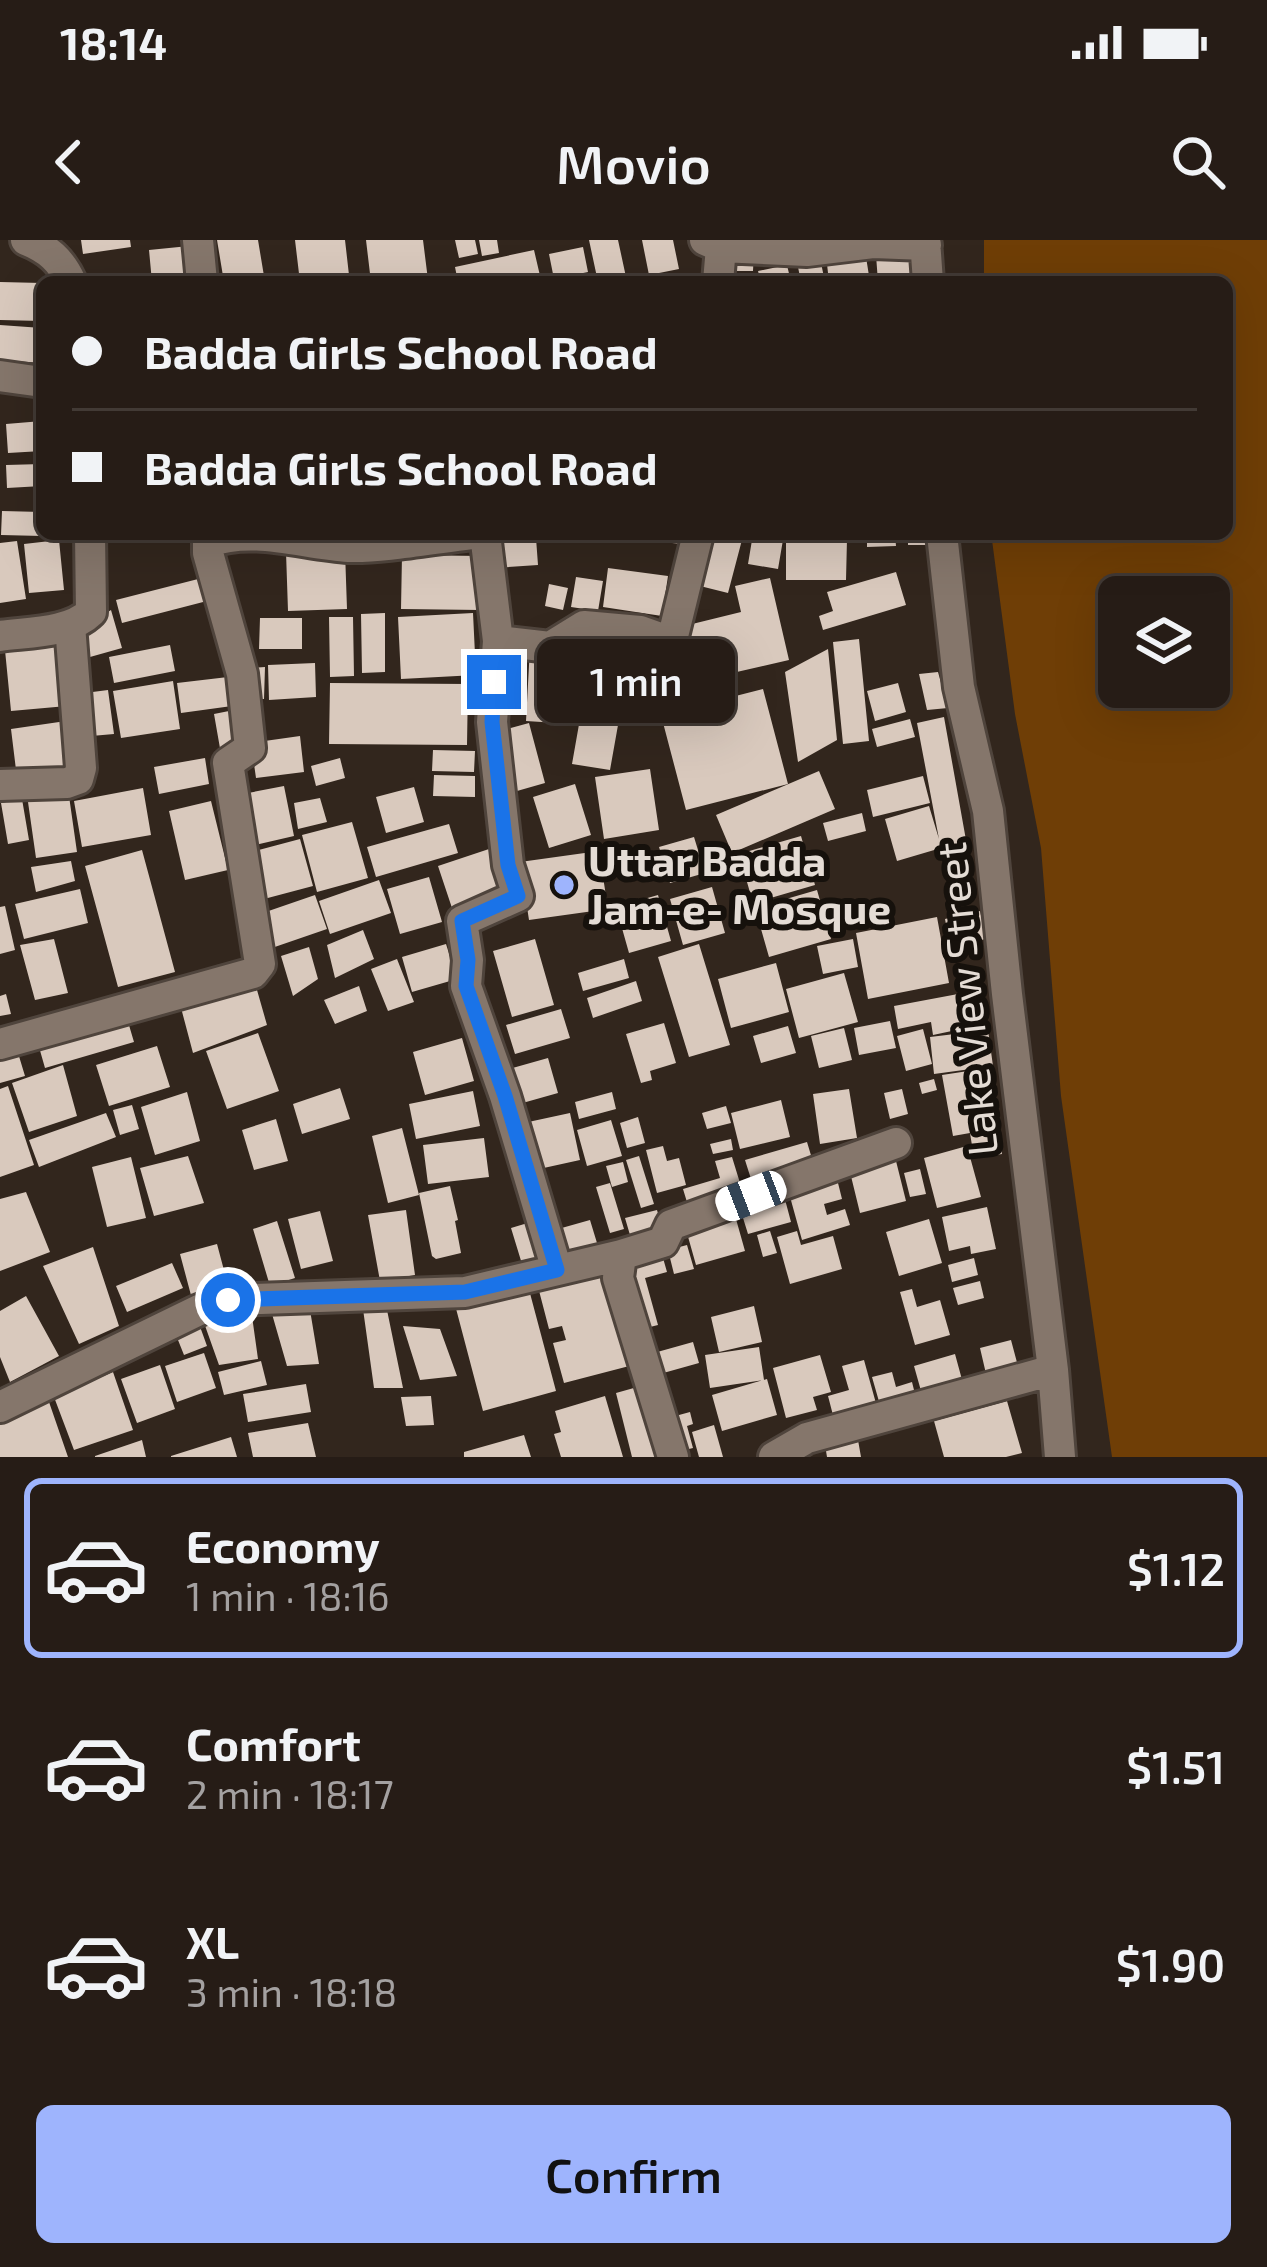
<!DOCTYPE html>
<html lang="en">
<head>
<meta charset="utf-8">
<style>
	body { margin:0; font-family:"Exo 2",sans-serif; background:#322923; color:#f1f3f6; height:100vh; display:flex; flex-direction:column; font-size:45px; white-space:nowrap }
	* { box-sizing:border-box; margin:0 }
	p { font-size:39px; color:#a4a1a1 }
	.icon { flex:none; width:66px; height:66px; fill:none; stroke:currentColor; stroke-width:2; stroke-linecap:round; stroke-linejoin:round }
	.map { position:relative; height:1217px; overflow:hidden }
	.drawer { display:flex; flex-direction:column; background:#261c16; flex:1 }
	.drawer>* { flex:none }
	.hud { position:absolute; left:36px; top:36px; width:1197px; height:264px; border-radius:18px; box-shadow:0 12px 48px #0002,0 0 0 3px #423a35; display:grid; align-content:center; height:264px; padding:0 36px; background:#261c16 }
	.controls { position:absolute; left:1098px; top:336px; display:grid; gap:24px }
	.controls a { display:grid; place-items:center; width:132px; height:132px; border-radius:18px; background:#261c16; box-shadow:0 12px 48px #0002,0 0 0 3px #423a35; font-size:60px }
	.end { position:absolute; width:54px; height:54px; margin:-27px; border:15px solid #1a73e8; background:#fff; box-shadow:0 0 0 6px #fff }
	.from { border-radius:50% }
	.bubble { position:absolute; height:84px; border-radius:18px; background:#261c16; box-shadow:0 12px 48px #0002,0 0 0 3px #423a35; font-size:39px; font-weight:600; line-height:84px; text-align:center }
	.car { position:absolute; width:36px; height:72px; margin:-36px -18px; border-radius:15px; box-shadow:0 0 9px 3px #0007; background:linear-gradient(#fff 24%,#345 0 40%,#fff 0 76%,#345 0 86%,#fff 0) }
	.hud b { display:flex; align-items:center; gap:42px; height:114px; font-size:45px }
	.hud b+b { border-top:3px solid #423a35 }
	.hud i { width:30px; height:30px; background:#f1f3f6 }
	ul { padding:21px 0 0; list-style:none }
	li { display:flex; align-items:center; gap:36px; height:180px; margin:0 24px 18px; padding:0 12px; border:6px solid transparent; border-radius:18px }
	li div { flex:1 }
	li b { display:block; font-size:45px }
	li em { font-style:normal; font-weight:600 }
	li.on { border-color:#9eb4fd }
	li>.icon { width:108px; height:108px; stroke-width:1.5 }
	.action { display:flex; gap:24px; margin-top:auto; padding:24px 36px }
	.action a { flex:1; height:138px; border-radius:18px; background:#9eb4fd; color:#111; font-size:48px; font-weight:600; line-height:138px; text-align:center }
	.status { display:flex; justify-content:space-between; align-items:center; height:84px; padding:0 60px; background:#261c16; direction:ltr }
	.status svg { height:33px; fill:currentColor }
	header { display:flex; justify-content:space-between; align-items:center; height:156px; padding:0 36px; background:#261c16; font-size:54px; font-weight:600 }
	.map>svg:first-child { display:block }
	.water { fill:#6f3e06; fill-rule:evenodd }
	.building { fill:#d9c9bd }
	.lines { fill:none; stroke-linecap:round; stroke-linejoin:round }
	.minor-casing { stroke:#4f443c; stroke-width:36 }
	.minor { stroke:#85766b; stroke-width:30 }
	.route { stroke:#1a73e8; stroke-width:15 }
	.poi-dot { fill:#9eb4fd; stroke:#16110c; stroke-width:4.5 }
	.labels { text-anchor:middle; stroke-width:12; stroke-linejoin:round; paint-order:stroke }
	.poi-label { font-size:42px; font-weight:bold; fill:#e4dcd5; stroke:#16110c; text-anchor:start }
	.street-label { font-size:42px; fill:#e4dcd5; stroke:#16110c }
</style>
</head>
<body>
<div class="status"><b>18:14</b><svg viewBox="0 0 49 12"><path d="M0 12V9h3v3zM5 12V6h3v6zM10 12V3h3v9zM15 12V0h3v12zM26 1h20v11H26zM47 4h2v5h-2z"/></svg></div>
<header><svg class="icon" aria-label="back" viewBox="0 0 24 24"><path d="M15 5l-7 7 7 7"/></svg>Movio<svg class="icon" aria-label="search" viewBox="0 0 24 24"><circle cx="10" cy="10" r="6"/><path d="M15 15l6 6"/></svg></header>
<div class="map">
<svg width="1267" height="1217" viewBox="0 0 1267 1217">
	<rect width="100%" height="100%" fill="#32261d"/>
	<path class="water" d="M984,0H1267V1217H1112L1061,856L1041,608L1015,474L992,300L993,294H1227V42H984ZM1119,357H1209V447H1119Z"/>
	<path class="building" d="M81,0H130L131,7L83,14Z
		M217,0H258L265,42H224Z
		M295,0H345L349,35L300,42Z
		M366,0H423L428,40L371,42Z
		M455,0H475L478,14L459,18Z
		M479,0H497L499,13L482,16Z
		M589,0H618L626,37L598,42Z
		M642,0H673L679,29L649,35Z
		M189,6L192,42H152L149,10Z
		M583,7L588,32L554,39L549,14Z
		M534,10L541,40L458,42L455,27Z
		M913,11L916,42H878L876,15Z
		M724,12H754L753,31H725Z
		M866,17L870,42H829L827,24Z
		M821,23L825,42H801L798,27Z
		M787,25L791,42H761L758,31Z
		M755,35L754,42H727V36Z
		M0,42L42,43V81L0,80Z
		M0,85L42,88V123L0,120Z
		M42,181V211L8,213L6,184Z
		M42,224V246L7,248L6,225Z
		M2,271L42,272V296L1,295Z
		M617,294H684L683,304L617,298Z
		M701,294L743,296L728,353L688,343Z
		M753,294H784L778,329L748,324Z
		M867,294H895L896,306L867,307Z
		M908,294H932V305H908Z
		M536,298L538,325L495,328L493,302Z
		M786,299H847L846,340H786Z
		M59,300L64,350L29,353L24,304Z
		M17,301L26,359L0,363V303Z
		M345,311L347,369L288,371L286,312Z
		M402,315L482,316L481,370L401,369Z
		M608,328L668,336L662,376L603,367Z
		M896,332L906,365L823,390L819,376L833,371L827,352Z
		M576,337L603,341L598,371L571,367Z
		M202,338L207,361L122,383L116,360Z
		M770,338L789,420L693,442L680,387L741,372L735,346Z
		M549,344L568,348L563,370L545,366Z
		M111,370L122,408L90,417L82,388Z
		M385,373V432L362,433L361,374Z
		M473,373L476,435L401,439L398,377Z
		M329,377H353L354,436L330,437Z
		M260,378H302V409H259Z
		M61,394L67,466L11,471L4,400Z
		M859,399L869,501L843,504L833,402Z
		M170,405L175,431L114,443L109,417Z
		M530,407L562,410L557,483L526,481Z
		M828,409L837,500L798,522L785,432Z
		M590,422L628,429L610,530L572,524Z
		M315,423L316,457L269,460L268,425Z
		M265,427L264,459H250L248,428Z
		M938,432L948,468L927,470L919,434Z
		M228,437L232,466L181,473L177,443Z
		M173,441L180,489L121,498L113,451Z
		M330,443L468,444L467,505L329,504Z
		M898,443L906,472L875,481L867,451Z
		M763,449L788,544L686,570L661,475Z
		M108,450L114,494L80,497L77,454Z
		M234,470L242,510L221,514L214,474Z
		M944,477L976,656L951,661L941,608L897,621L885,579L929,566L939,599L917,483Z
		M910,479L915,497L877,507L872,489Z
		M66,481L72,531L17,538L11,489Z
		M529,483L545,543L517,551L500,491Z
		M300,496L304,532L256,538L251,503Z
		M433,510L475,511L474,532L432,531Z
		M205,518L209,544L159,554L154,527Z
		M340,518L345,538L316,546L311,526Z
		M650,529L659,590L604,599L595,537Z
		M819,531L835,569L732,613L716,575Z
		M434,535L475,536V557L433,556Z
		M923,536L930,563L873,577L867,550Z
		M575,544L591,595L549,608L533,557Z
		M284,546L294,596L246,607L238,555Z
		M414,547L424,582L386,593L376,557Z
		M143,548L151,595L82,607L74,561Z
		M69,556L77,612L36,618L28,562Z
		M320,558L327,582L298,589L294,563Z
		M22,559L29,600L8,604L1,563Z
		M211,561L228,630L185,640L169,571Z
		M862,573L866,591L828,601L823,583Z
		M352,582L368,638L317,652L302,595Z
		M449,584L458,613L376,637L367,607Z
		M801,596L815,645L753,663L739,614Z
		M694,597L705,633L670,643L659,607Z
		M300,599L313,646L264,659L251,612Z
		M492,608L506,650L452,668L438,626Z
		M142,610L175,732L118,747L85,626Z
		M599,611L608,669L529,680L520,622Z
		M71,621L75,641L36,652L31,627Z
		M429,637L442,682L400,694L387,649Z
		M379,640L391,673L330,694L319,661Z
		M712,647L725,693L683,705L670,659Z
		M80,649L88,683L24,699L15,664Z
		M817,650L831,699L769,717L755,668Z
		M315,655L327,689L266,710L254,676Z
		M658,655L671,701L629,713L616,667Z
		M5,666L15,710L0,714V667Z
		M980,671L986,699L950,706L945,679Z
		M937,677L949,743L868,759L856,693Z
		M363,690L374,719L335,738L327,705Z
		M54,699L68,753L35,760L20,705Z
		M535,699L554,765L512,777L493,711Z
		M853,699L858,727L823,734L817,706Z
		M446,704L457,739L412,752L402,717Z
		M699,704L730,805L689,817L658,717Z
		M309,707L318,739L293,756L281,716Z
		M397,719L414,762L388,771L371,729Z
		M624,719L629,738L583,751L578,733Z
		M776,723L789,772L731,788L718,739Z
		M844,733L858,782L799,798L786,749Z
		M636,741L642,761L593,778L587,758Z
		M255,743L267,785L193,813L180,764Z
		M359,746L367,771L335,784L324,760Z
		M974,751L980,785L933,795L931,782L898,789L894,766Z
		M6,754L11,774L0,776V756Z
		M561,769L570,798L515,814L506,785Z
		M126,775L134,802L45,828L37,800Z
		M890,781L896,808L859,815L854,788Z
		M664,783L676,823L650,831L652,840L641,843L626,794Z
		M788,786L796,813L761,823L753,796Z
		M844,788L852,820L819,828L811,796Z
		M923,789L932,824L906,831L897,796Z
		M988,790L993,826L934,834L930,797Z
		M258,793L279,851L227,869L206,811Z
		M462,798L474,841L425,855L413,812Z
		M15,803L25,836L0,843V807Z
		M157,806L170,847L109,866L96,825Z
		M548,818L558,853L519,864L509,829Z
		M63,825L77,876L29,892L12,843Z
		M988,828L1002,914L974,918L970,893L953,896L942,835Z
		M934,839L937,850L922,854L919,843Z
		M8,846L34,925L0,937V849Z
		M340,848L350,879L302,894L293,864Z
		M849,849L857,898L820,904L813,854Z
		M902,849L908,874L890,879L884,853Z
		M473,851L480,886L416,899L409,864Z
		M187,852L200,901L155,915L141,867Z
		M612,852L616,869L579,879L575,862Z
		M781,860L790,897L740,909L731,873Z
		M132,865L139,889L120,895L113,870Z
		M726,866L731,883L707,889L702,873Z
		M106,873L116,897L39,927L29,900Z
		M570,873L580,920L530,931L519,884Z
		M638,877L645,903L627,908L620,883Z
		M276,879L288,921L254,930L242,890Z
		M611,880L622,916L587,926L577,890Z
		M402,888L419,955L388,963L372,896Z
		M484,898L489,937L428,944L423,905Z
		M731,899L733,910L713,914L710,904Z
		M807,902L813,922L751,939L745,920Z
		M663,906L667,921L679,918L686,945L657,953L646,910Z
		M967,906L981,957L937,968L924,918Z
		M188,916L204,963L154,976L140,928Z
		M639,916L654,964L641,968L626,920Z
		M131,917L146,978L107,987L92,927Z
		M732,917L744,956L690,972L683,949L720,938L715,921Z
		M895,917L906,961L860,973L849,928Z
		M623,922L628,942L612,947L606,926Z
		M920,929L926,954L910,957L904,933Z
		M835,931L842,959L824,964L827,975L845,969L850,985L802,1000L787,946Z
		M610,943L624,989L610,993L596,947Z
		M450,946L458,980L455,981L461,1013L436,1019L432,1016L419,953Z
		M26,952L50,1012L0,1031V959Z
		M783,952L791,982L748,994L739,965Z
		M987,967L996,1009L971,1014L970,1006L949,1011L942,977Z
		M406,970L415,1035L380,1041L368,975Z
		M657,970L662,987L630,995L625,978Z
		M320,971L333,1021L301,1029L288,979Z
		M734,972L745,1011L696,1025L685,986Z
		M541,979L552,1015L522,1024L511,988Z
		M929,979L942,1023L899,1036L886,992Z
		M590,980L597,1003L558,1014L551,991Z
		M277,981L295,1038L270,1046L253,989Z
		M770,991L777,1013L763,1017L757,995Z
		M797,991L801,1005L833,996L842,1029L790,1044L777,997Z
		M217,1004L229,1049L192,1059L180,1014Z
		M687,1005L694,1029L674,1034L668,1010Z
		M93,1007L119,1086L79,1104L43,1026Z
		M661,1011L667,1032L645,1038L658,1085L642,1089L623,1022Z
		M974,1018L978,1035L952,1042L948,1025Z
		M172,1023L183,1048L127,1072L116,1046Z
		M610,1023L637,1124L564,1143L553,1103L566,1100L562,1086L549,1089L537,1043Z
		M980,1041L984,1058L958,1065L953,1048Z
		M527,1042L556,1151L483,1171L454,1061Z
		M912,1049L917,1067L940,1060L950,1095L915,1105L900,1052Z
		M26,1056L59,1116L10,1142L0,1117V1071Z
		M754,1066L762,1102L719,1112L711,1077Z
		M270,1067L310,1070L319,1124L287,1126Z
		M363,1069L387,1070L403,1148H374Z
		M252,1076L258,1119L219,1125L203,1080Z
		M198,1081L207,1106L184,1115L174,1090Z
		M403,1086L440,1089L457,1136L420,1140Z
		M1011,1100L1019,1130L987,1138L980,1108Z
		M693,1102L699,1123L649,1137L643,1116Z
		M759,1107L764,1140L710,1148L705,1115Z
		M204,1113L216,1148L177,1162L165,1126Z
		M955,1114L964,1147L923,1158L914,1126Z
		M820,1115L831,1152L813,1157L817,1170L786,1178L773,1128Z
		M864,1120L877,1167L834,1179L828,1156L849,1150L842,1126Z
		M261,1121L267,1145L224,1155L218,1132Z
		M160,1125L175,1169L137,1183L121,1139Z
		M113,1132L133,1190L74,1210L54,1157Z
		M892,1132L896,1147L912,1142L917,1162L882,1172L872,1137Z
		M767,1139L777,1175L722,1191L712,1155Z
		M306,1144L311,1172L248,1182L243,1154Z
		M648,1144L666,1217H632L616,1153Z
		M431,1156L434,1185L406,1186L401,1157Z
		M605,1156L623,1217H561L554,1194L561,1192L555,1171Z
		M1007,1161L1022,1213L1006,1217H944L934,1181Z
		M49,1162L68,1217H0V1179Z
		M690,1172L693,1184L687,1186L693,1208L677,1212L668,1178Z
		M308,1183L316,1217H253L248,1193Z
		M714,1185L723,1217H699L692,1192Z
		M524,1195L531,1217H464V1212Z
		M231,1197L237,1217H171V1216Z
		M142,1200L146,1217H95V1216Z
		M858,1200L861,1217H827L825,1205Z"/>
	<g class="lines">
		<defs>
			<path id="minor" d="M26,0C48,9 61,20 71,42
				M198,0L202,42
				M705,0L721,7L718,42
				M925,0L928,42
				M721,7L807,11L873,3L926,5
				M0,136L42,142
				M485,294L498,401
				M942,294L959,447L988,571L1007,754L1053,1130L1060,1217
				M0,396C28,392 70,393 91,372L90,294
				M0,545L67,543L78,539L81,528L70,385
				M0,804L253,733L260,724L228,523L250,508L242,434L208,313V302C255,286 302,304 349,307C384,308 436,298 473,294
				M621,1015L663,1002L671,985L896,903
				M557,1030L505,856L466,746L468,720L462,681L518,656L508,625L492,482L498,401L550,407L584,386L640,391L668,401L674,392L698,294
				M0,1167L199,1070L228,1060L465,1052L621,1015L618,1038L673,1217
				M774,1217L807,1198L1053,1130"/>
		</defs>
		<use href="#minor" class="minor-casing"/>
		<use href="#minor" class="minor"/>
	</g>
	<g class="lines">
		<path class="route" d="M228,1060L465,1052L557,1030L505,856L466,746L468,720L462,681L518,656L508,625L492,482L494,442"/>
	</g>
	<circle class="poi-dot" cx="564" cy="645" r="12"/>
	<g class="labels">
		<g class="poi-label">
			<text x="588" y="636">Uttar Badda<tspan x="588" dy="48">Jam-e- Mosque</tspan></text>
		</g>
		<g class="street-label">
			<text transform="translate(967 759) rotate(-96)" y="15">Lake View Street</text>
		</g>
	</g>
</svg>
<div class="controls">
<a><svg class="icon" aria-label="layers" viewBox="0 0 24 24"><path d="M12 4l9 5-9 5-9-5zM3 14l9 5 9-5"/></svg></a>
</div>
<i class="end from" style="left:228px;top:1060px"></i>
<i class="end" style="left:494px;top:442px"></i>
<div class="bubble" style="left:537px;top:399px;width:198px">1 min</div>
<i class="car" style="left:751px;top:956px;rotate:249deg"></i>
<div class="hud">
<b><i class="from"></i>Badda Girls School Road</b>
<b><i></i>Badda Girls School Road</b>
</div>
</div>
<section class="drawer">
<ul>
<li class="on"><svg class="icon" aria-label="car" viewBox="0 0 24 24"><path d="M5 17H2v-5l4-1 3-4h7l3 4 3 1v5h-3M9 17h6M6 11h13"/><circle cx="7" cy="17" r="2"/><circle cx="17" cy="17" r="2"/></svg><div><b>Economy</b><p>1 min · 18:16</p></div><em>$1.12</em></li>
<li><svg class="icon" aria-label="car" viewBox="0 0 24 24"><path d="M5 17H2v-5l4-1 3-4h7l3 4 3 1v5h-3M9 17h6M6 11h13"/><circle cx="7" cy="17" r="2"/><circle cx="17" cy="17" r="2"/></svg><div><b>Comfort</b><p>2 min · 18:17</p></div><em>$1.51</em></li>
<li><svg class="icon" aria-label="car" viewBox="0 0 24 24"><path d="M5 17H2v-5l4-1 3-4h7l3 4 3 1v5h-3M9 17h6M6 11h13"/><circle cx="7" cy="17" r="2"/><circle cx="17" cy="17" r="2"/></svg><div><b>XL</b><p>3 min · 18:18</p></div><em>$1.90</em></li>
</ul>
<div class="action"><a>Confirm</a></div>
</section>
</body>
</html>
